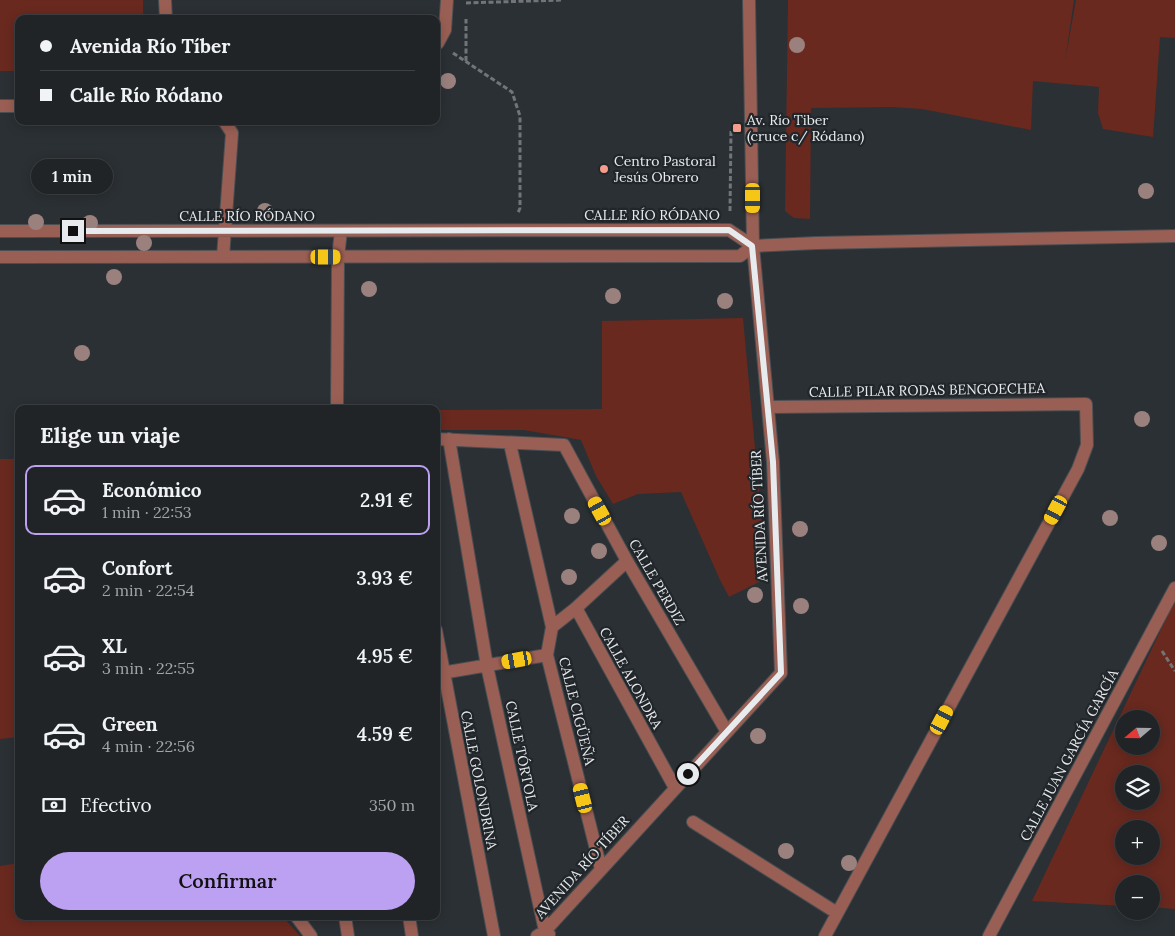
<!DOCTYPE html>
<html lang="es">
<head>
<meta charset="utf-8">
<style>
	body { margin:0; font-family:Lora,serif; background:#2d3033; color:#f1f3f6; height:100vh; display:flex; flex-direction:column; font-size:19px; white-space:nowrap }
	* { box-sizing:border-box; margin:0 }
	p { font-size:16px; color:#a2a4a7 }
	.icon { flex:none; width:28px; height:28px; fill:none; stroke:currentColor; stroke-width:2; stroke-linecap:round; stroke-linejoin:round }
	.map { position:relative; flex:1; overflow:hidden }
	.details { position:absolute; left:15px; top:405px; width:425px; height:515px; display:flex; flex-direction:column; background:#202427; border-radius:10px; box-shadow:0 2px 12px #0003,0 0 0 1px #3d4144 }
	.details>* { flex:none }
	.top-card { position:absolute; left:15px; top:15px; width:425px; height:110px; border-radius:10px; box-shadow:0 2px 12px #0003,0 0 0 1px #3d4144; display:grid; align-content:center; height:110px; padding:0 25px; background:#202427 }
	.needle { width:32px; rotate:250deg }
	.tools { position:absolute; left:1115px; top:710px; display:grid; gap:10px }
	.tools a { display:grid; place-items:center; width:45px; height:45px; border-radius:50%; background:#202427; box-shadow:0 2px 12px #0003,0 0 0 1px #3d4144; font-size:25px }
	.end { position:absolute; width:22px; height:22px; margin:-11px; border:6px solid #e8ebee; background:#111; box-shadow:0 0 0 2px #111 }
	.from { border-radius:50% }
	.bubble { position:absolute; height:35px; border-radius:18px; background:#202427; box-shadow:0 2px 12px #0003,0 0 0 1px #3d4144; font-size:16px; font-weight:600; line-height:35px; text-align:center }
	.car { position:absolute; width:15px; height:30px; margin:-15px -8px; border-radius:6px; box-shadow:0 0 4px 1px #0007; background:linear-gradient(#f5c518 24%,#345 0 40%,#f5c518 0 76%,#345 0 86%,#f5c518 0) }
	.top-card b { display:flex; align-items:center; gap:18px; height:48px; font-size:19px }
	.top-card b+b { border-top:1px solid #3d4144 }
	.top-card i { width:12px; height:12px; background:#f1f3f6 }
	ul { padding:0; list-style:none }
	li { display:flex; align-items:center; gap:15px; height:70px; margin:0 10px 8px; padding:0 15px; border:2px solid transparent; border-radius:10px }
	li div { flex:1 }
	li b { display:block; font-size:19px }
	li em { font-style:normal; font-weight:600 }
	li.on { border-color:#bca0f2 }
	li>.icon { width:45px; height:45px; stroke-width:1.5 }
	h2 { padding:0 25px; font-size:22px; line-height:60px }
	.pay { display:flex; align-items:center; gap:12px; height:55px; padding:0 25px; font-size:19px }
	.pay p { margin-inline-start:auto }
	.primary-button { display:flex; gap:10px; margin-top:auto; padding:10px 25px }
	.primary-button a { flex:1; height:58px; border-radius:30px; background:#bca0f2; color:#111; font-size:20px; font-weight:600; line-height:58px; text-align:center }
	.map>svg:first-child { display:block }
	.green { fill:#69291f; fill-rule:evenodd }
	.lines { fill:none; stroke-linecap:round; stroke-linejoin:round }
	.street-casing { stroke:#494e52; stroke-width:14 }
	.path { stroke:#717579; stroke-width:3; stroke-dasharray:5 2.5; stroke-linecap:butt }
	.street { stroke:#9a5f54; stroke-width:12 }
	.tree { fill:#9a817e }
	.route { stroke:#e8ebee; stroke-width:6 }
	.poi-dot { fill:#f49d8d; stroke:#21262a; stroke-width:2 }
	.labels { text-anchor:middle; stroke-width:4.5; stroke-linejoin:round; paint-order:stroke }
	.poi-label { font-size:14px; fill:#e8ebee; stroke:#21262a; text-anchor:start }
	.street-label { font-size:14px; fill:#e8ebee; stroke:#21262a }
</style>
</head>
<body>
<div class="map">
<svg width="1175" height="936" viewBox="0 0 1175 936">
	<rect width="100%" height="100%" fill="#2b3034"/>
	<path class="green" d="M0,0H143V19H19V71H0Z
		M788,0H1074L1065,61L1076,0H1175V38L1160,37L1153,137L1103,129L1098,113L1099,87L1033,81L1031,130L922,109L892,107L811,108L810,219L794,218L785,211Z
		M743,318L767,578L729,597L720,580L681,492L638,494L613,504L596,476L581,440L524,430H436V410L602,409V321Z
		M0,459H19V737L0,739Z
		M1175,600V909L1151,907V884H1124V906L1032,901ZM1124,719H1151V746H1124ZM1124,774H1151V801H1124ZM1124,829H1151V856H1124Z
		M19,863V916H282L300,936H0V866Z"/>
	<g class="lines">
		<defs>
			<path id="street" d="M165,0L166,19
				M436,44L438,43L445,30L447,0
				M0,106H19
				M0,231L729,230L753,246
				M753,246L816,243L1175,236
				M0,257L740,256L753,246
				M223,257L232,133L224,121
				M768,407L1086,404L1087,445L1078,469L825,936
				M337,409L338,257L341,231
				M436,439L564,445L627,561L727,732
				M449,439L487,666L545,931L549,934
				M510,444L552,627L547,655L601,869
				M576,608L627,561
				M552,627L576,608L675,788
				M436,630L494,936
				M436,674L547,655
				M693,822L837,913
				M296,916L311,936
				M345,916L348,936
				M409,916L412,936
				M537,936L545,931L781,673L773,462L753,246L749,0
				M989,936L1175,588"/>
		</defs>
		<use href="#street" class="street-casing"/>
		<path class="path" d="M466,3L561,0
			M453,53L512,92L520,116V208L518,213
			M466,61V19
			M730,211L731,130
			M1162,651L1175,671"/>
		<use href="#street" class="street"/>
	</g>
	<g class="tree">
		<circle cx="797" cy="45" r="8"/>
		<circle cx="448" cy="81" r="8"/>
		<circle cx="1146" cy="191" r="8"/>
		<circle cx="265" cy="211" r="8"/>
		<circle cx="36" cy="222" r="8"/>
		<circle cx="90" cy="223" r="8"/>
		<circle cx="144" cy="243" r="8"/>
		<circle cx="114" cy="277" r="8"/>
		<circle cx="369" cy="289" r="8"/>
		<circle cx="613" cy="296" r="8"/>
		<circle cx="725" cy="301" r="8"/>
		<circle cx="82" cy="353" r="8"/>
		<circle cx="1142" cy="419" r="8"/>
		<circle cx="572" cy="516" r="8"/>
		<circle cx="1110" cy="518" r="8"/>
		<circle cx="800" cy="529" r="8"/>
		<circle cx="1159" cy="543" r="8"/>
		<circle cx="599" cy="551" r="8"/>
		<circle cx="569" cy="577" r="8"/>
		<circle cx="755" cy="595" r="8"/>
		<circle cx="801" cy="606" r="8"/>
		<circle cx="758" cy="736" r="8"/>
		<circle cx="786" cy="851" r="8"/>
		<circle cx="849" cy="863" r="8"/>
	</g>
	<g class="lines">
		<path class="route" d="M73,231L729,230L752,246L773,462L781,673L688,774"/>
	</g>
	<g class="poi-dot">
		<rect x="732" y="123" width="10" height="10" rx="2.5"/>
		<circle cx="604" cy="169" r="5"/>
	</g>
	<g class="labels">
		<g class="poi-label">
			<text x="747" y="125">Av. Río Tiber<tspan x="747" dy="16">(cruce c/ Ródano)</tspan></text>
			<text x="614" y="166">Centro Pastoral<tspan x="614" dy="16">Jesús Obrero</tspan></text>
		</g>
		<g class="street-label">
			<text x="652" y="220">CALLE RÍO RÓDANO</text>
			<text x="247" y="221">CALLE RÍO RÓDANO</text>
			<text transform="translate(927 390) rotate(-1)" y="5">CALLE PILAR RODAS BENGOECHEA</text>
			<text transform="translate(759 516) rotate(-93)" y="5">AVENIDA RÍO TÍBER</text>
			<text transform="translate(657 582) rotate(60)" y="5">CALLE PERDIZ</text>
			<text transform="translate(631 678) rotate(61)" y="5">CALLE ALONDRA</text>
			<text transform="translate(577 711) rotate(76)" y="5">CALLE CIGÜEÑA</text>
			<text transform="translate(1069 755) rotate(-62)" y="5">CALLE JUAN GARCÍA GARCÍA</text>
			<text transform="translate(522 756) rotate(78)" y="5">CALLE TÓRTOLA</text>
			<text transform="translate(479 780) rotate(79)" y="5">CALLE GOLONDRINA</text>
			<text transform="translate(582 867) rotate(-48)" y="5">AVENIDA RÍO TÍBER</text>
		</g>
	</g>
</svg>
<div class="tools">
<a><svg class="needle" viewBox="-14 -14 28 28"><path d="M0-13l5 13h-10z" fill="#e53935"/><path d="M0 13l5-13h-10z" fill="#a2a4a7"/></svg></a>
<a><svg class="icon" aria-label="layers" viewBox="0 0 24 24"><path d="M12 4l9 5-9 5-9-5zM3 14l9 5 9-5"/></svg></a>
<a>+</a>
<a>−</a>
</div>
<i class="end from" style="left:688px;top:774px"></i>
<i class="end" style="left:73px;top:231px"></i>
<div class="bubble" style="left:31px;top:159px;width:82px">1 min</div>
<i class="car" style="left:753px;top:198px;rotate:180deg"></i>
<i class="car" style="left:326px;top:257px;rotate:90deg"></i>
<i class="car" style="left:1056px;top:510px;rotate:208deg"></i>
<i class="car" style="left:600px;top:511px;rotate:331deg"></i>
<i class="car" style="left:517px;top:660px;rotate:260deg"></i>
<i class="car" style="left:942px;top:720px;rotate:28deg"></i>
<i class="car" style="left:583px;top:798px;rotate:346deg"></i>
<div class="top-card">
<b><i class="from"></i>Avenida Río Tíber</b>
<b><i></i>Calle Río Ródano</b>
</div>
<section class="details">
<h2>Elige un viaje</h2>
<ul>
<li class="on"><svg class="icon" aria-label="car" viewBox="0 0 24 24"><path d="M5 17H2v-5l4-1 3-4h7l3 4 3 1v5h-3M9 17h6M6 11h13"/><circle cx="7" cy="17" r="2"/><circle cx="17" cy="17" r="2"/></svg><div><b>Económico</b><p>1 min · 22:53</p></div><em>2.91 €</em></li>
<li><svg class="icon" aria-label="car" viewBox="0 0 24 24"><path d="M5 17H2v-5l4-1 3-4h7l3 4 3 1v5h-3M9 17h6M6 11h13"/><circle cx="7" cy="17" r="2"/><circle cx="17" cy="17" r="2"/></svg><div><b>Confort</b><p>2 min · 22:54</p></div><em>3.93 €</em></li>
<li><svg class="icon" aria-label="car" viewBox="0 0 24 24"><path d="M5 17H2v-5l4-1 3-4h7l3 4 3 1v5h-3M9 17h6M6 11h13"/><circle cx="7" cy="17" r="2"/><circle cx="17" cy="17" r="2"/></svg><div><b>XL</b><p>3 min · 22:55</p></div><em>4.95 €</em></li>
<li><svg class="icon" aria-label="car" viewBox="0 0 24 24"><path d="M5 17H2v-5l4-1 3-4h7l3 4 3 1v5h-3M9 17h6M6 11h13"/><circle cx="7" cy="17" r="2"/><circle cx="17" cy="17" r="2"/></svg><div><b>Green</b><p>4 min · 22:56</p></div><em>4.59 €</em></li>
</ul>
<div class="pay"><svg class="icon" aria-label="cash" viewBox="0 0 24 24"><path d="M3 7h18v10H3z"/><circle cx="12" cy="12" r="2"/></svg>Efectivo<p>350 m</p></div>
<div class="primary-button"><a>Confirmar</a></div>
</section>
</div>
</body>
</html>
